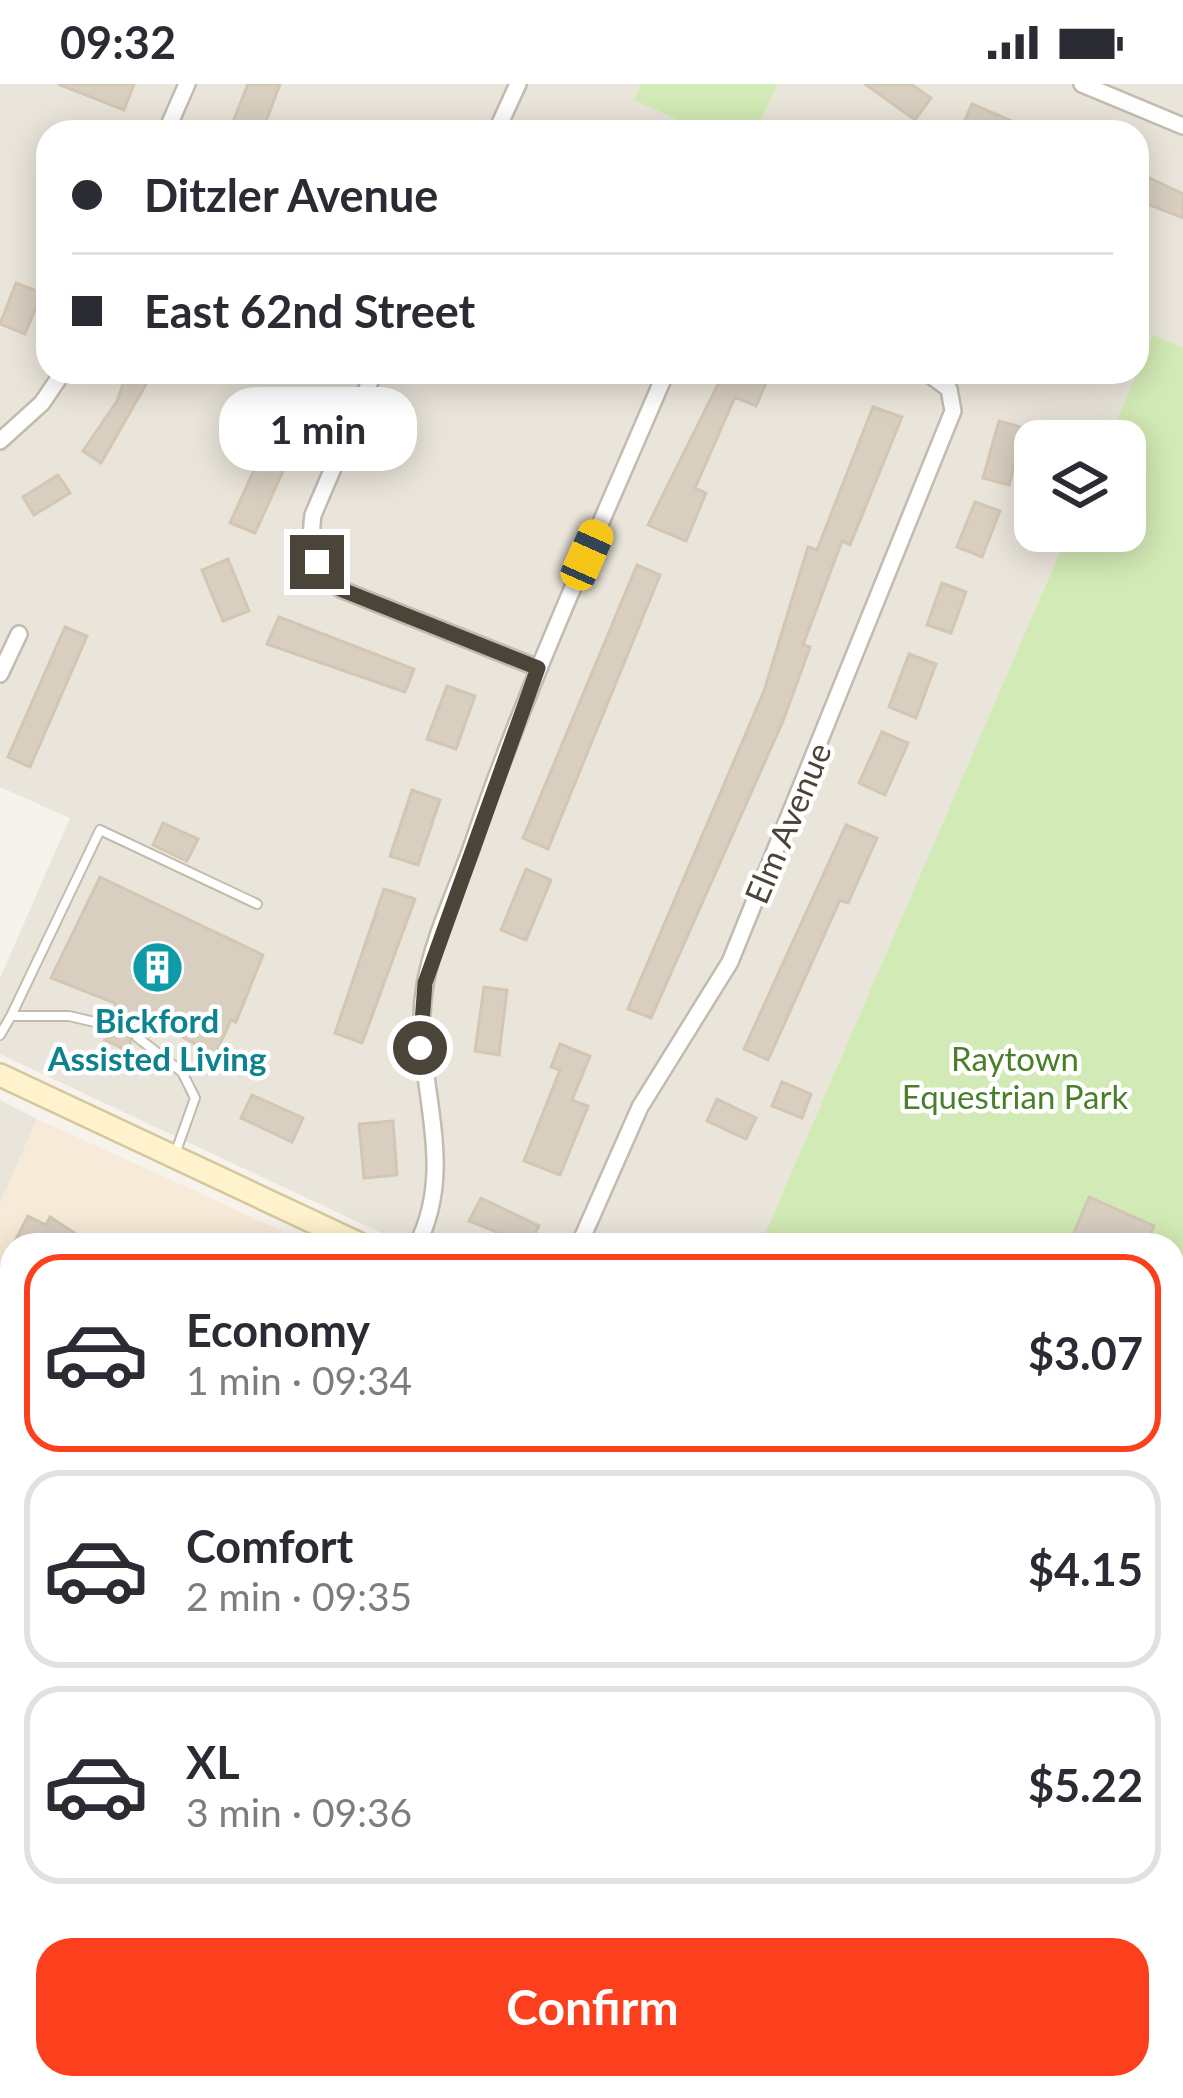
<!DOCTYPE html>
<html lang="en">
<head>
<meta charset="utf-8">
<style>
	body { margin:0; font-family:Lato,sans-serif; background:#f2f2f3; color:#2b2b33; height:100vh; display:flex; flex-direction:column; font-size:45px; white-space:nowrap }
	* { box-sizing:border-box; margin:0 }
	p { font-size:39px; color:#7c7c81 }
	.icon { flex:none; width:66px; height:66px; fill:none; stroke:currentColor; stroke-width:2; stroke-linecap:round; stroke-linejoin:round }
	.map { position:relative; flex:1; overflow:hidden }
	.panel { position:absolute; left:0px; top:1149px; width:1185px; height:867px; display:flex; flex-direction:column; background:#fff; border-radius:36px 36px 0 0; box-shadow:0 6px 30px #0003 }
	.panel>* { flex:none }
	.guide { position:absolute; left:36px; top:36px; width:1113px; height:264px; border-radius:36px; box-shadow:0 6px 30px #0003; display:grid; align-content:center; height:264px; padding:0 36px; background:#fff }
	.tools { position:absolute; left:1014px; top:336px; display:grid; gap:24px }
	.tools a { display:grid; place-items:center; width:132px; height:132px; border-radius:24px; background:#fff; box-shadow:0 6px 30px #0003; font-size:60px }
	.end { position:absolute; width:54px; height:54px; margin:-27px; border:15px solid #4b4439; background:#fff; box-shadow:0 0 0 6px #fff }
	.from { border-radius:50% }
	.bubble { position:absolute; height:84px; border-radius:36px; background:#fff; box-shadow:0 6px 30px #0003; font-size:39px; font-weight:700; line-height:84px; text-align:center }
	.car { position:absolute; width:36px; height:72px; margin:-36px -18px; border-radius:15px; box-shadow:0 0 9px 3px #0007; background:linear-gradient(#f5c518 24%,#345 0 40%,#f5c518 0 76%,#345 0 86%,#f5c518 0) }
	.guide b { display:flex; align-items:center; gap:42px; height:114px; font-size:45px }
	.guide b+b { border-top:3px solid #e1e1e2 }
	.guide i { width:30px; height:30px; background:#2b2b33 }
	ul { padding:21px 0 0; list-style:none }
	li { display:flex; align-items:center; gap:36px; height:198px; margin:0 24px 18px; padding:0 12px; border:6px solid #e1e1e2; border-radius:36px }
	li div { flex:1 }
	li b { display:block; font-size:45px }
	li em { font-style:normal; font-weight:700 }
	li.selected { border-color:#fc3f1d }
	li>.icon { width:108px; height:108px; stroke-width:1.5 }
	.button { display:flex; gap:24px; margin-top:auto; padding:24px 36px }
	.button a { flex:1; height:138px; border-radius:36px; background:#fc3f1d; color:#fff; font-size:48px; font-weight:700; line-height:138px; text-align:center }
	.status { display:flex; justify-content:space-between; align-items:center; height:84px; padding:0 60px; background:#fff; direction:ltr }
	.status svg { height:33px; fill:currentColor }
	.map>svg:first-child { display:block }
	.residential { fill:#eae5da }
	.commercial { fill:#f7ead8 }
	.green { fill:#d2eab5 }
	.building { fill:#d8cfc1; stroke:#d3c7b4; stroke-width:3 }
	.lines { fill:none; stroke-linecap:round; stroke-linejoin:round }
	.lane-casing { stroke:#c2bbae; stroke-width:12 }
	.street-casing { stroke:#c2bbae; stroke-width:20 }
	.secondary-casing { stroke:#d6c79b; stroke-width:26 }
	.lane { stroke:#fff; stroke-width:8 }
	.street { stroke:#fff; stroke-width:15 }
	.secondary { stroke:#fff3cd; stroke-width:21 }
	.route { stroke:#4b4439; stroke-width:15 }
	.labels { text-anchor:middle; stroke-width:9; stroke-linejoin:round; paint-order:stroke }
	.street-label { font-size:33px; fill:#4b4439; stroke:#fff }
	.culture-label { font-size:33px; font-weight:bold; fill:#0d838f; stroke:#fff }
	.park-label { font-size:33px; fill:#4a7f2a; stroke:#fff }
</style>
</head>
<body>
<div class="status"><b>09:32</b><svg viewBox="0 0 49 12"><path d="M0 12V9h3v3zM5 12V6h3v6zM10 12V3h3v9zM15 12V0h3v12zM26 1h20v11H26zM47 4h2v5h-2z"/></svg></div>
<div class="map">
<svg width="1183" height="2014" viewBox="0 0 1183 2014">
	<rect width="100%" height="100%" fill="#f6f3ec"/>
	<path class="residential" d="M0,0H641L635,16L705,48H48V288H1137V48H756L777,0H1183V264L1153,252L1108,357H1035V447H1069L760,1161H407L0,970V894L70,734L0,703Z
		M0,1016L37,1035L0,1120Z
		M0,1325L12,1326V1982L0,1983Z
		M1173,1696L1183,1701V2014H113L117,2004H1173Z"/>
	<path class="commercial" d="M37,1035L200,1109L311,1161H12V1225L0,1220V1120Z
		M1183,1199V1500L1173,1496V1223Z
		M1173,1540L1183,1544V1701L1173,1696Z"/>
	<path class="green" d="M641,0H777L756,48H705L634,16Z
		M1153,251L1183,264V1199L1173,1223V1161H760L1069,447H1125V357H1108Z"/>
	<path class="building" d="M58,0H134L124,26Z
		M248,0H280L262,48H229Z
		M865,0H911L931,14L915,36Z
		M972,20L1037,48H960Z
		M1137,88L1183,110V134L1137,116Z
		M16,199L42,209L25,250L0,240Z
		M127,288H153L101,379L83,367L117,317Z
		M724,288H771L756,322L735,313L695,404L706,409L686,457L648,441Z
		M284,320L308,332L255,449L230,439Z
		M873,323L902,333L850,461L842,457L803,561L810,563L783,637L651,934L628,925L764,607L808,463L817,466Z
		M999,337L1024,344L1009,401L983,394Z
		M58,391L70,409L34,431L23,413Z
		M975,418L1000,427L982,473L957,463Z
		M228,475L249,527L223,537L202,486Z
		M637,481L660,491L548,765L523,754Z
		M942,499L966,508L951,549L927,541Z
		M279,533L414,585L405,608L267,560Z
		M65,543L87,552L30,683L8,673Z
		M909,570L936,580L916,634L889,623Z
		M447,602L475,612L456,665L427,655Z
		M882,648L908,659L885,711L859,699Z
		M412,706L440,716L418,781L390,772Z
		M163,739L198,755L187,777L153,761Z
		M846,741L877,754L848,819L840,816L768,976L744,965Z
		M526,785L551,796L526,856L501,846Z
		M100,793L263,871L236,938L231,936L215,971L155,938L131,947L130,968L105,956L120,945L115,919L51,894Z
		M384,805L415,815L362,959L335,949Z
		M484,903L507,906L499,971L475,967Z
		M560,960L590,972L572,1016L588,1022L560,1091L524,1077L560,986L551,983Z
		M782,998L811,1010L802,1034L772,1022Z
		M252,1011L303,1034L292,1058L241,1034Z
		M717,1015L756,1034L746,1055L707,1037Z
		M393,1037L397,1091L364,1094L359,1040Z
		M1089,1113L1154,1142L1146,1161H1069Z
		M481,1114L539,1142L529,1161L469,1137Z
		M28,1132L46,1141L50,1133L93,1161H13Z"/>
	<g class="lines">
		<defs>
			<path id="lane" d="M11,932L100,746L257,820
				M0,951L11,932H69L112,942
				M137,953L182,988L195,1014L174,1073
				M1173,1296L1183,1270
				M1173,1330L1183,1334"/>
			<path id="street" d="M1082,0L1183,42
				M166,48L187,0
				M496,48L518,0
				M374,288L313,431C308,464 317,482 340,505L538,584
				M0,357L42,319L63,288
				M0,590L19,550
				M417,1161C461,1074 409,991 425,901C433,855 456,807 472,762C527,600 599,445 666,288
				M579,1161L640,1023L730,878L953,327L949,305L926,288
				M0,1319L12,1320
				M0,1618L12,1620
				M1173,1870L1183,1874
				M0,1990L12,1989
				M713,2004L733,2014
				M101,2014L105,2004"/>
			<path id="secondary" d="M0,991L362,1161
				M1173,1516L1183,1520"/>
		</defs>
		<use href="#lane" class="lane-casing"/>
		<use href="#street" class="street-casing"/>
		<use href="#secondary" class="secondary-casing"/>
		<use href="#lane" class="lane"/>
		<use href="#street" class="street"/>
		<use href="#secondary" class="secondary"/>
	</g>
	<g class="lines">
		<path class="route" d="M317,478L340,505L538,584L425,899L420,964"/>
	</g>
	<defs>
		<symbol id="building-disc" viewBox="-11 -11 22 22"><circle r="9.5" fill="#0f9aa8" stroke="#fff"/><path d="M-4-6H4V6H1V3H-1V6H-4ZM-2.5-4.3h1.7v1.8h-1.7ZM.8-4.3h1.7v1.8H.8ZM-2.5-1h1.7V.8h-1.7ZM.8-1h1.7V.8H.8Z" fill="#fff"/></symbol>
	</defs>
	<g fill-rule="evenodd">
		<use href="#building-disc" x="128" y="854" width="59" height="59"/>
	</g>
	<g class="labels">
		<g class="street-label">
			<text transform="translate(788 739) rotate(-67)" y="12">Elm Avenue</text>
		</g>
		<g class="culture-label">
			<text x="157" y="949">Bickford<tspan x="157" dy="38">Assisted Living</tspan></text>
		</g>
		<g class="park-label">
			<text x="1015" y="987">Raytown<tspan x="1015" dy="38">Equestrian Park</tspan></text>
		</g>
	</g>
</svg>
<div class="tools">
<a><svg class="icon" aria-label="layers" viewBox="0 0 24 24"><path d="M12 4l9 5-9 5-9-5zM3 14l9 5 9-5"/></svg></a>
</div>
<i class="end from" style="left:420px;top:964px"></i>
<i class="end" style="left:317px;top:478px"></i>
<div class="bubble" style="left:219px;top:303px;width:198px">1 min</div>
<i class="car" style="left:587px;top:471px;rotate:24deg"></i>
<div class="guide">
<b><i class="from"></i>Ditzler Avenue</b>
<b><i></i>East 62nd Street</b>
</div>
<section class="panel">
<ul>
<li class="selected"><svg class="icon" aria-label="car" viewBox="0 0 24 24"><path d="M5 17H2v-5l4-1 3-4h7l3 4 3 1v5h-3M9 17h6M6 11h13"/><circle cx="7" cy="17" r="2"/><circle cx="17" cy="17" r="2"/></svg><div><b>Economy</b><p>1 min · 09:34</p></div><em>$3.07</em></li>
<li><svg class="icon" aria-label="car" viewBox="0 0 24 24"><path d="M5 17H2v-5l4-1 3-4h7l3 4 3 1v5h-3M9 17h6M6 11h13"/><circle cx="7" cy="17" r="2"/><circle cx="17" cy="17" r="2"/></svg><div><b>Comfort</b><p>2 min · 09:35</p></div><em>$4.15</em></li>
<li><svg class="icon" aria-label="car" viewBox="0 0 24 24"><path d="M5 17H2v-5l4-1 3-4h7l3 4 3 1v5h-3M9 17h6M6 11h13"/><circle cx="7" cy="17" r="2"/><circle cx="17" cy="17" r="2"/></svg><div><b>XL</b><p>3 min · 09:36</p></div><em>$5.22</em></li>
</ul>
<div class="button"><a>Confirm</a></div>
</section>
</div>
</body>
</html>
